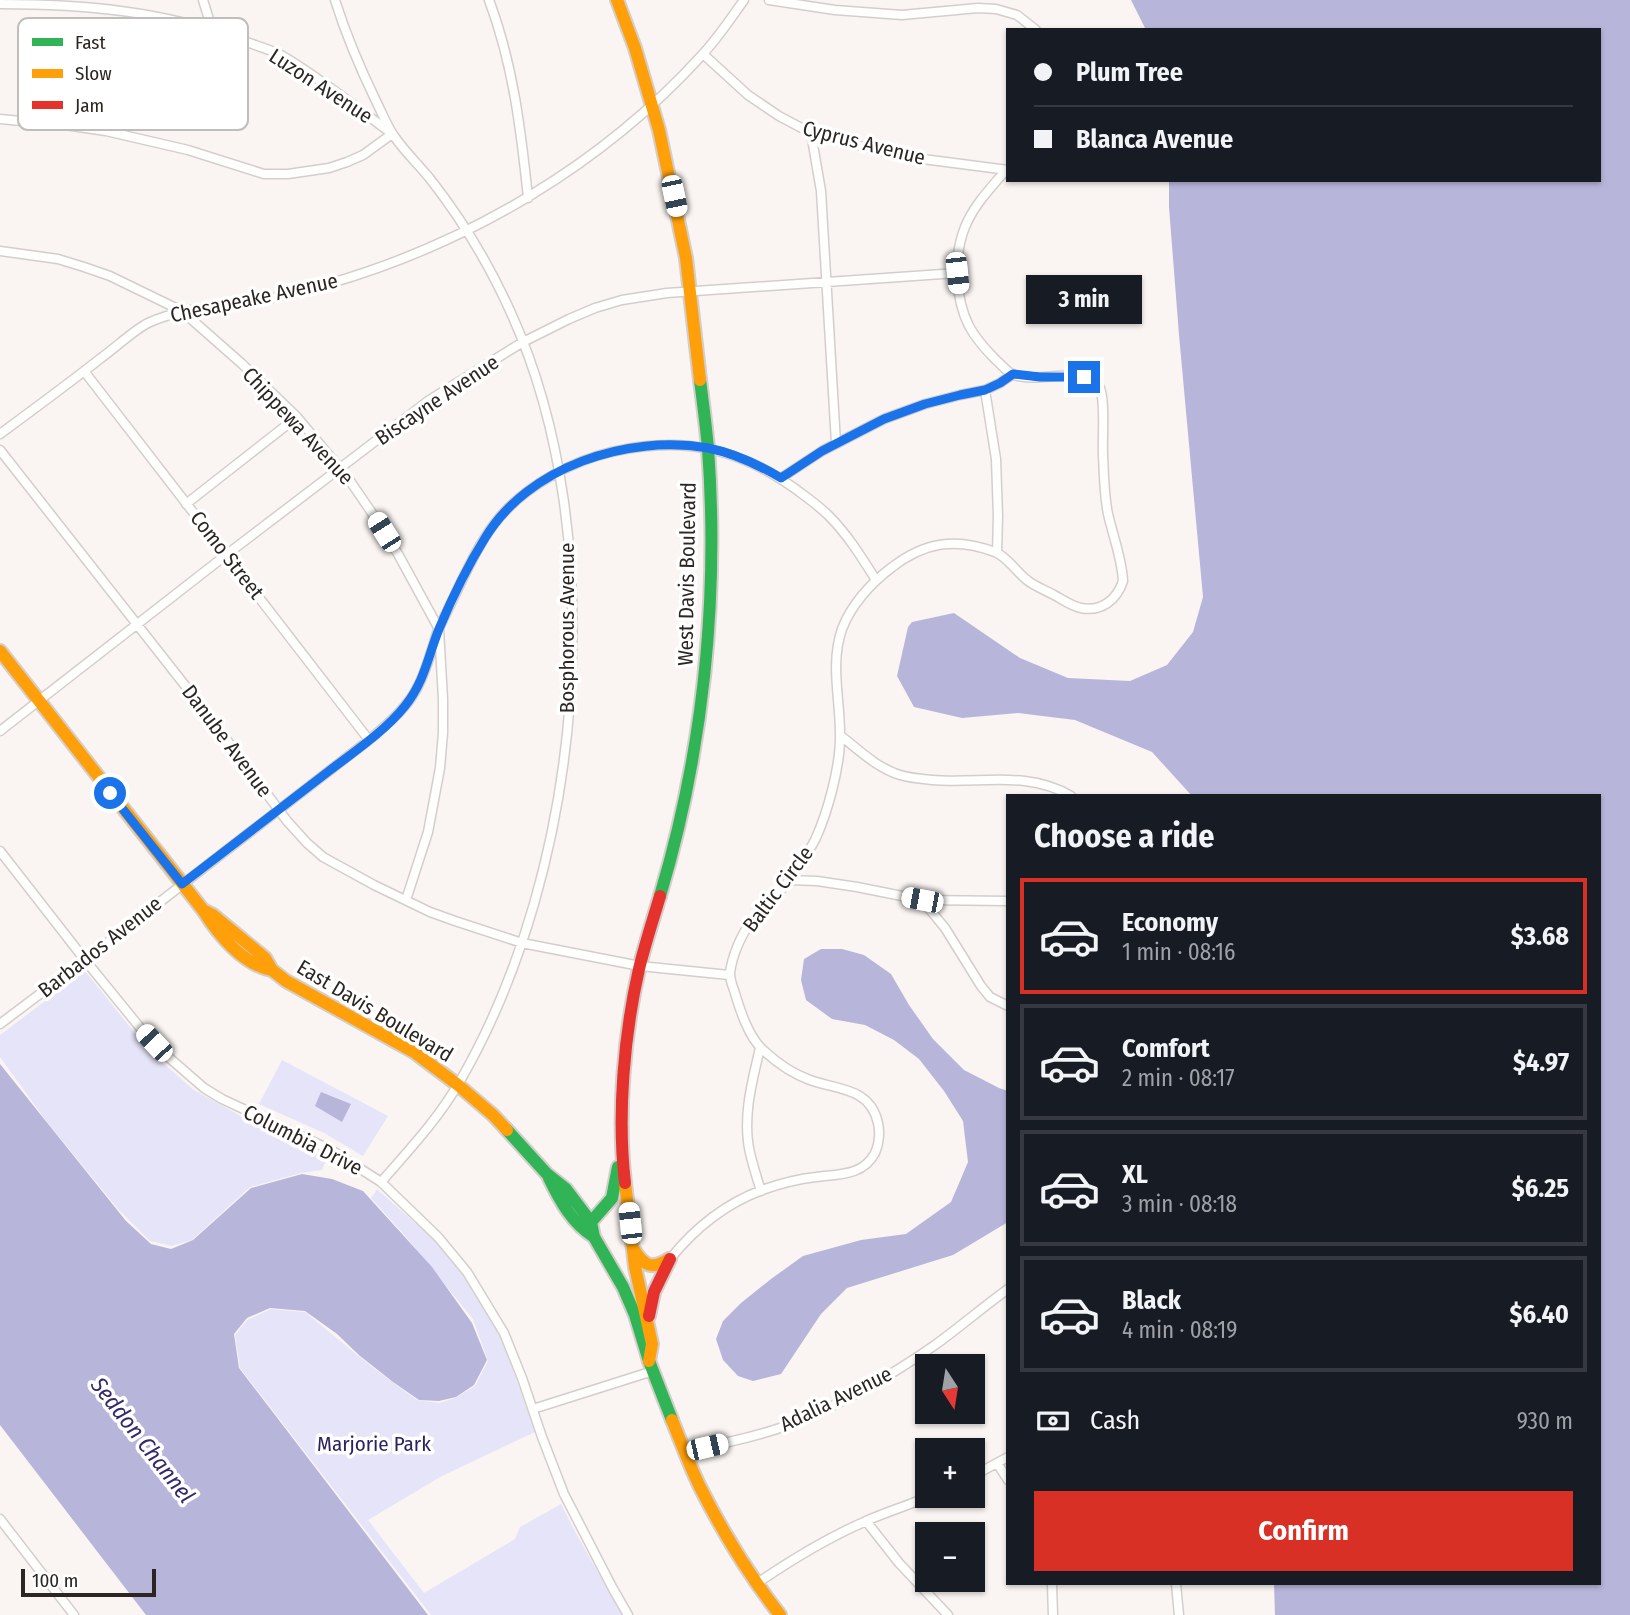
<!DOCTYPE html>
<html lang="en">
<head>
<meta charset="utf-8">
<style>
	body { margin:0; font-family:"Fira Sans Condensed",sans-serif; background:#242831; color:#f1f3f6; height:100vh; display:flex; flex-direction:column; font-size:26px; white-space:nowrap }
	* { box-sizing:border-box; margin:0 }
	p { font-size:23px; color:#9ea1a6 }
	.icon { flex:none; width:38px; height:38px; fill:none; stroke:currentColor; stroke-width:2; stroke-linecap:round; stroke-linejoin:round }
	.map { position:relative; flex:1; overflow:hidden }
	.panel { position:absolute; left:1006px; top:794px; width:595px; height:791px; display:flex; flex-direction:column; background:#171b24; border-radius:0px; box-shadow:0 2px 5px #0004 }
	.panel>* { flex:none }
	.guide { position:absolute; left:1006px; top:28px; width:595px; height:154px; border-radius:0px; box-shadow:0 2px 5px #0004; display:grid; align-content:center; height:154px; padding:0 28px; background:#171b24 }
	.needle { width:46px; rotate:168deg }
	.controls { position:absolute; left:915px; top:1354px; display:grid; gap:14px }
	.controls a { display:grid; place-items:center; width:70px; height:70px; border-radius:0px; background:#171b24; box-shadow:0 2px 5px #0004; font-size:35px }
	.scale { position:absolute; left:21px; bottom:18px; width:135px; box-sizing:border-box; padding-left:7px; border:4px solid #2c2622; border-top:0; font-size:19px; line-height:24px; white-space:nowrap; color:#2c2622; -webkit-text-stroke:5px #fff; paint-order:stroke }
	.end { position:absolute; width:32px; height:32px; margin:-16px; border:9px solid #1a73e8; background:#fff; box-shadow:0 0 0 4px #fff }
	.from { border-radius:50% }
	.bubble { position:absolute; height:49px; border-radius:0px; background:#171b24; box-shadow:0 2px 5px #0004; font-size:23px; font-weight:700; line-height:49px; text-align:center }
	.car { position:absolute; width:21px; height:42px; margin:-21px -10px; border-radius:9px; box-shadow:0 0 5px 2px #0007; background:linear-gradient(#fff 24%,#345 0 40%,#fff 0 76%,#345 0 86%,#fff 0) }
	.guide b { display:flex; align-items:center; gap:24px; height:66px; font-size:26px }
	.guide b+b { border-top:2px solid #363941 }
	.guide i { width:18px; height:18px; background:#f1f3f6 }
	ul { padding:0; list-style:none }
	li { display:flex; align-items:center; gap:21px; height:116px; margin:0 14px 10px; padding:0 14px; border:4px solid #363941; border-radius:0px }
	li div { flex:1 }
	li b { display:block; font-size:26px }
	li em { font-style:normal; font-weight:700 }
	li.on { border-color:#d93025 }
	li>.icon { width:63px; height:63px; stroke-width:1.5 }
	h2 { padding:0 28px; font-size:32px; line-height:84px }
	.pay { display:flex; align-items:center; gap:18px; height:77px; padding:0 28px; font-size:26px }
	.pay p { margin-inline-start:auto }
	.button { display:flex; gap:14px; margin-top:auto; padding:14px 28px }
	.button a { flex:1; height:80px; border-radius:0px; background:#d93025; color:#fff; font-size:28px; font-weight:700; line-height:80px; text-align:center }
	.map>svg:first-child { display:block }
	.green { fill:#e6e4f9 }
	.water { fill:#b8b5db }
	.lines { fill:none; stroke-linecap:round; stroke-linejoin:round }
	.street-casing { stroke:#d4cecb; stroke-width:11 }
	.fast-casing { stroke:#d4cecb; stroke-width:16 }
	.slow-casing { stroke:#d4cecb; stroke-width:16 }
	.jam-casing { stroke:#d4cecb; stroke-width:16 }
	.street { stroke:#fefefd; stroke-width:8 }
	.fast { stroke:#30b455; stroke-width:12 }
	.slow { stroke:#ff9f0a; stroke-width:12 }
	.jam { stroke:#e5322d; stroke-width:12 }
	.route { stroke:#1a73e8; stroke-width:9 }
	.labels { text-anchor:middle; stroke-width:7; stroke-linejoin:round; paint-order:stroke }
	.street-label { font-size:21px; fill:#2c2622; stroke:#fff }
	.park-label { font-size:21px; fill:#2c2162; stroke:#fff }
	.water-label { font-size:23px; font-style:italic; fill:#33296b; stroke:#fff }
	.key { fill:#fff; stroke:#c0bebd; stroke-width:2 }
	.key-label { font-size:19px; fill:#2c2622 }
</style>
</head>
<body>
<div class="map">
<svg width="1630" height="1615" viewBox="0 0 1630 1615">
	<rect width="100%" height="100%" fill="#faf5f2"/>
	<path class="green" d="M85,971L134,1032L163,1063L194,1090L255,1124L327,1158L322,1170L301,1173L250,1187L192,1240L171,1246L150,1241L118,1209L47,1122L0,1057V1035Z
		M282,1060L388,1116L363,1156L324,1133L259,1104Z
		M377,1189L434,1240L462,1274L500,1334L535,1432L442,1476L368,1520L424,1593L515,1539L520,1527L561,1504L577,1535L622,1615H431L240,1368L235,1335L247,1320L271,1309L305,1312L372,1367L417,1400L440,1403L457,1397L475,1386L488,1361L473,1319L407,1238L371,1198Z"/>
	<path class="water" d="M1131,0H1630V1615H1275L1274,1584H1600V796H1192L1152,752L1075,720L1018,713L962,718L914,707L897,676L908,627L912,622L954,613L1020,658L1068,678L1130,681L1167,665L1193,632L1203,597L1179,335L1169,207V180H1600V30H1146Z
		M821,949H842L864,955L891,974L909,1005L933,1039L964,1070L999,1088L1008,1091V1222L953,1255L847,1288L821,1314L781,1374L753,1381L738,1376L723,1360L716,1339L723,1321L741,1303L771,1279L803,1256L861,1240L906,1234L951,1202L968,1162L963,1121L944,1091L919,1059L894,1040L865,1025L832,1019L806,1000L801,980L804,959Z
		M0,1064L126,1221L151,1244L171,1249L193,1240L251,1188L302,1174L332,1179L363,1191L432,1267L472,1323L487,1360L474,1385L456,1397L439,1401L419,1400L393,1382L360,1356L337,1334L305,1311L270,1308L247,1318L234,1334L239,1368L428,1615H146L0,1425Z
		M321,1092L351,1104L342,1122L315,1106Z"/>
	<g class="lines">
		<defs>
			<path id="street" d="M203,0L212,29
				M335,0C346,35 360,68 376,101C382,113 387,126 394,136C405,152 419,165 431,180C463,221 490,266 511,313C613,538 583,869 460,1081C439,1118 409,1150 381,1182
				M489,0C513,64 521,130 528,198
				M769,0L835,10L902,15L978,8L996,9L1017,15L1036,30
				M0,4C82,4 164,11 241,40C254,45 269,49 281,55C319,77 354,106 390,132
				M703,54L748,95L779,116L811,133L880,151L915,158L1008,170
				M0,119L72,126L106,131L188,150L264,174H288L329,168L347,162L363,155L392,134
				M811,133L821,191L836,443
				M0,251L58,259L84,267L110,276L182,311L241,363L297,417L348,478L370,510L398,554L439,629L443,699V733L440,768L428,832L406,900
				M84,371L369,740
				M985,390L996,459L998,516L997,553
				M0,434C34,409 68,384 101,358C115,348 134,330 148,323C180,308 217,307 251,302C277,298 303,291 328,284C470,243 603,164 702,55C718,38 731,18 744,0
				M0,450L209,716L287,821L307,843L323,857L374,885L430,912L455,921L522,943L640,966L729,975
				M781,478L822,451L884,419L925,404L960,395L985,390L1000,383L1013,374
				M186,504L297,417
				M0,731L226,555L428,401L523,342L569,319L595,308L622,300L667,293L957,273
				M841,736C859,750 877,768 900,775C910,778 921,779 932,780C981,784 1027,770 1071,796
				M0,851L85,960L142,1030L166,1055L204,1088L222,1099L331,1150L381,1182L438,1237L467,1272L504,1333L522,1378L542,1437L564,1494L612,1587L628,1615
				M789,880L817,881L857,887L922,900L945,928L981,986L990,997L1008,1006
				M922,900L1008,901
				M0,1024L85,960L369,740C386,725 405,710 416,690C427,671 431,650 438,630C443,619 449,608 454,597C466,572 478,545 495,523C522,488 569,462 611,452C686,435 744,449 805,496C813,502 822,509 829,516C848,535 862,558 876,580
				M760,1048C752,1082 742,1118 750,1153C753,1166 757,1178 761,1191
				M670,1259C694,1229 725,1204 762,1190C779,1184 798,1179 816,1177C838,1174 863,1176 875,1153C879,1144 880,1132 878,1123C870,1087 837,1090 810,1080C793,1074 776,1062 763,1050C748,1036 740,1010 734,990C732,985 730,978 730,973C732,956 741,935 751,922C759,913 769,905 777,895C791,879 805,859 815,840C828,812 841,764 840,733C840,698 830,664 842,629C851,605 871,583 891,568C924,542 956,537 995,552C1009,558 1015,571 1027,580C1034,586 1045,590 1054,595C1062,599 1071,606 1081,608C1101,612 1117,600 1123,581C1122,559 1113,536 1108,514C1104,495 1104,475 1103,455C1102,439 1106,398 1099,386C1087,364 1032,385 1012,374C1006,371 1001,364 996,360C986,350 976,339 969,326C955,298 953,257 965,227C974,205 990,189 1005,171
				M533,1409L653,1371
				M684,1451C717,1445 751,1438 783,1427C837,1407 889,1377 935,1345C960,1327 983,1307 1008,1289
				M997,1463L1008,1480
				M973,1476L1008,1457
				M0,1519L74,1615
				M866,1521L899,1563L948,1615
				M756,1584C791,1560 825,1539 864,1522C885,1512 908,1506 929,1496
				M1052,1584L1053,1615
				M1176,1584L1179,1615"/>
			<path id="fast" d="M660,896C703,752 719,599 708,448C706,426 703,403 700,380
				M507,1130L547,1174L566,1189L591,1222L594,1237L623,1287L635,1315L649,1361L672,1420
				M549,1178C560,1201 572,1223 594,1237
				M591,1222L612,1198L618,1167"/>
			<path id="slow" d="M617,0L635,48L659,130L686,258L700,380
				M0,651L203,910C218,934 243,965 272,970
				M203,910L213,915L265,958L272,970L286,981L414,1052L458,1085L493,1115L507,1130
				M625,1183L635,1267L652,1344L649,1361
				M634,1250C644,1266 652,1270 669,1259
				M672,1420C681,1442 689,1464 699,1485C722,1531 749,1575 780,1615"/>
			<path id="jam" d="M625,1183C617,1115 624,1035 639,969C645,944 653,920 660,896
				M649,1316L654,1292L670,1259"/>
		</defs>
		<use href="#street" class="street-casing"/>
		<use href="#fast" class="fast-casing"/>
		<use href="#slow" class="slow-casing"/>
		<use href="#jam" class="jam-casing"/>
		<use href="#street" class="street"/>
		<use href="#fast" class="fast"/>
		<use href="#slow" class="slow"/>
		<use href="#jam" class="jam"/>
	</g>
	<g class="lines">
		<path class="route" d="M110,793L182,884C231,846 280,809 329,771C355,751 385,731 405,706C425,681 428,656 439,629C452,598 467,567 485,538C528,467 627,434 708,448C733,453 759,465 781,478L822,451L884,419L925,404L960,395L985,390L1000,383L1013,374L1040,377H1084"/>
	</g>
	<g class="labels">
		<g class="street-label">
			<text transform="translate(321 86) rotate(33)" y="7">Luzon Avenue</text>
			<text transform="translate(864 143) rotate(14)" y="7">Cyprus Avenue</text>
			<text transform="translate(254 298) rotate(-12)" y="7">Chesapeake Avenue</text>
			<text transform="translate(437 400) rotate(-34)" y="7">Biscayne Avenue</text>
			<text transform="translate(298 426) rotate(47)" y="7">Chippewa Avenue</text>
			<text transform="translate(227 555) rotate(52)" y="7">Como Street</text>
			<text transform="translate(687 574) rotate(-89)" y="7">West Davis Boulevard</text>
			<text transform="translate(567 628) rotate(-90)" y="7">Bosphorous Avenue</text>
			<text transform="translate(227 741) rotate(53)" y="7">Danube Avenue</text>
			<text transform="translate(778 889) rotate(-53)" y="7">Baltic Circle</text>
			<text transform="translate(100 947) rotate(-38)" y="7">Barbados Avenue</text>
			<text transform="translate(375 1011) rotate(31)" y="7">East Davis Boulevard</text>
			<text transform="translate(303 1140) rotate(27)" y="7">Columbia Drive</text>
			<text transform="translate(836 1399) rotate(-26)" y="7">Adalia Avenue</text>
		</g>
		<g class="park-label">
			<text x="374" y="1451">Marjorie Park</text>
		</g>
		<g class="water-label">
			<text transform="translate(143 1440) rotate(52)" y="8">Seddon Channel</text>
		</g>
	</g>
	<rect x="18" y="18" width="230" height="112" rx="10" class="key"/>
	<rect x="32" y="38" width="31" height="8" fill="#30b455"/>
	<rect x="32" y="69" width="31" height="9" fill="#ff9f0a"/>
	<rect x="32" y="101" width="31" height="8" fill="#e5322d"/>
	<g class="key-label">
		<text x="75" y="49">Fast</text>
		<text x="75" y="80">Slow</text>
		<text x="75" y="112">Jam</text>
	</g>
</svg>
<div class="controls">
<a><svg class="needle" viewBox="-14 -14 28 28"><path d="M0-13l5 13h-10z" fill="#e53935"/><path d="M0 13l5-13h-10z" fill="#9ea1a6"/></svg></a>
<a>+</a>
<a>−</a>
</div>
<div class="scale">100 m</div>
<i class="end from" style="left:110px;top:793px"></i>
<i class="end" style="left:1084px;top:377px"></i>
<div class="bubble" style="left:1026px;top:275px;width:116px">3 min</div>
<i class="car" style="left:674px;top:196px;rotate:168deg"></i>
<i class="car" style="left:957px;top:273px;rotate:174deg"></i>
<i class="car" style="left:384px;top:532px;rotate:328deg"></i>
<i class="car" style="left:922px;top:900px;rotate:281deg"></i>
<i class="car" style="left:154px;top:1043px;rotate:317deg"></i>
<i class="car" style="left:630px;top:1223px;rotate:354deg"></i>
<i class="car" style="left:707px;top:1447px;rotate:77deg"></i>
<div class="guide">
<b><i class="from"></i>Plum Tree</b>
<b><i></i>Blanca Avenue</b>
</div>
<section class="panel">
<h2>Choose a ride</h2>
<ul>
<li class="on"><svg class="icon" aria-label="car" viewBox="0 0 24 24"><path d="M5 17H2v-5l4-1 3-4h7l3 4 3 1v5h-3M9 17h6M6 11h13"/><circle cx="7" cy="17" r="2"/><circle cx="17" cy="17" r="2"/></svg><div><b>Economy</b><p>1 min · 08:16</p></div><em>$3.68</em></li>
<li><svg class="icon" aria-label="car" viewBox="0 0 24 24"><path d="M5 17H2v-5l4-1 3-4h7l3 4 3 1v5h-3M9 17h6M6 11h13"/><circle cx="7" cy="17" r="2"/><circle cx="17" cy="17" r="2"/></svg><div><b>Comfort</b><p>2 min · 08:17</p></div><em>$4.97</em></li>
<li><svg class="icon" aria-label="car" viewBox="0 0 24 24"><path d="M5 17H2v-5l4-1 3-4h7l3 4 3 1v5h-3M9 17h6M6 11h13"/><circle cx="7" cy="17" r="2"/><circle cx="17" cy="17" r="2"/></svg><div><b>XL</b><p>3 min · 08:18</p></div><em>$6.25</em></li>
<li><svg class="icon" aria-label="car" viewBox="0 0 24 24"><path d="M5 17H2v-5l4-1 3-4h7l3 4 3 1v5h-3M9 17h6M6 11h13"/><circle cx="7" cy="17" r="2"/><circle cx="17" cy="17" r="2"/></svg><div><b>Black</b><p>4 min · 08:19</p></div><em>$6.40</em></li>
</ul>
<div class="pay"><svg class="icon" aria-label="cash" viewBox="0 0 24 24"><path d="M3 7h18v10H3z"/><circle cx="12" cy="12" r="2"/></svg>Cash<p>930 m</p></div>
<div class="button"><a>Confirm</a></div>
</section>
</div>
</body>
</html>
